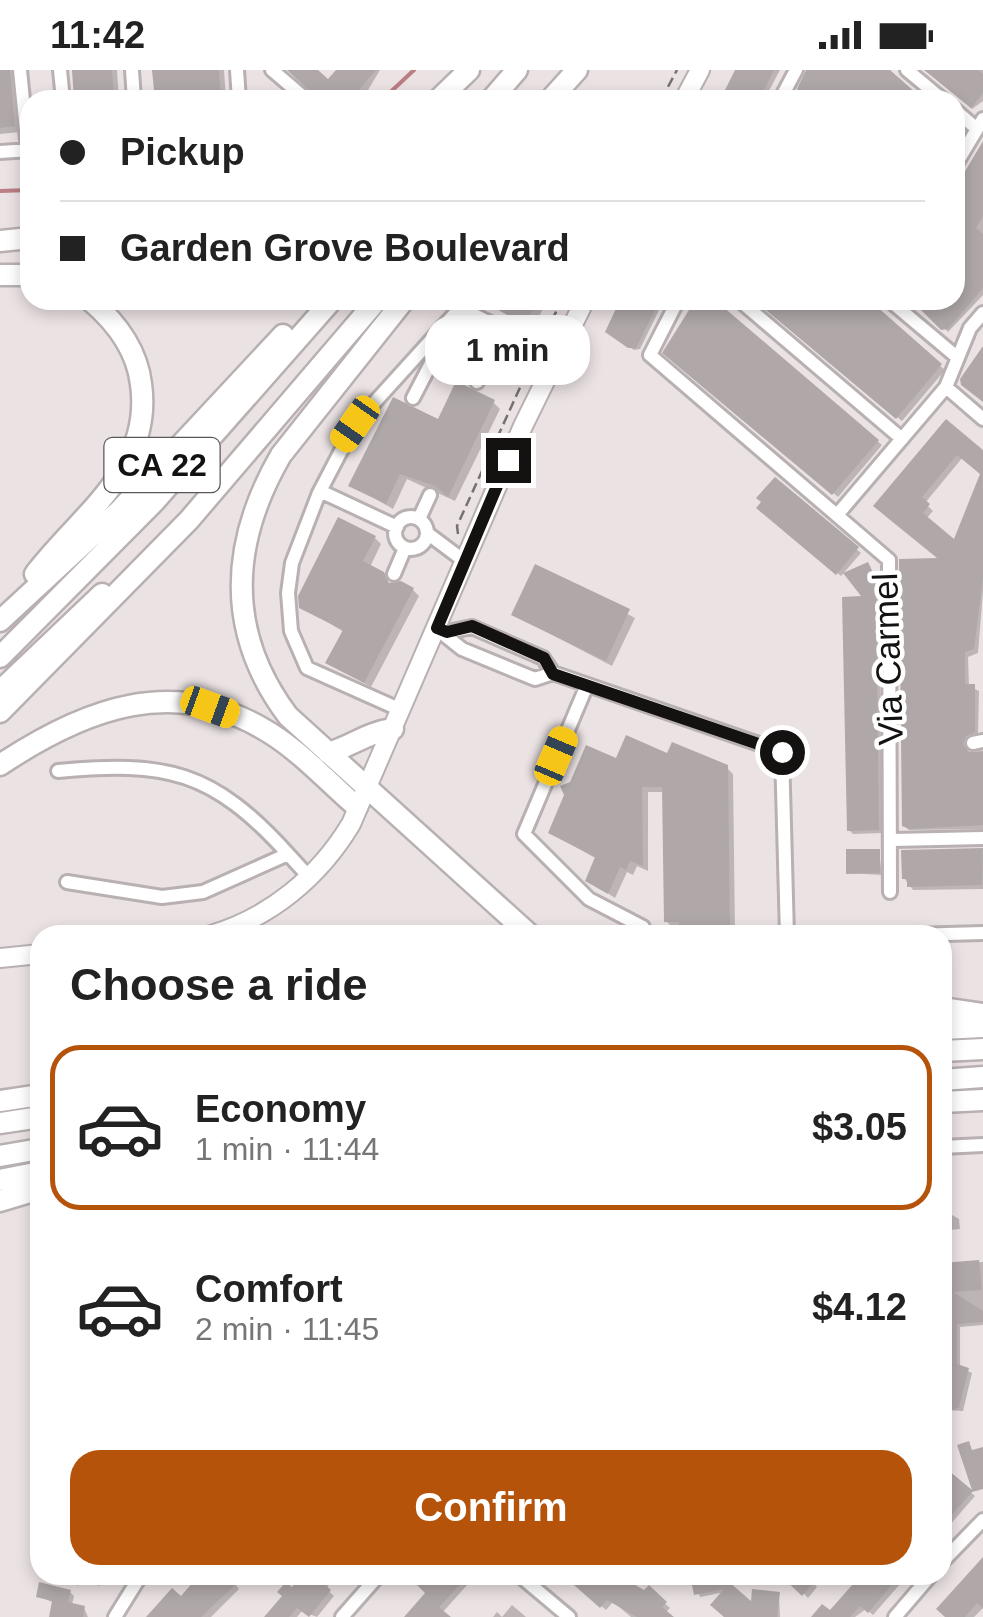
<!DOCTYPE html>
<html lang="en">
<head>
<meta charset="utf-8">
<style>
	body { margin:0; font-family:Arial,sans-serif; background:#f6f6f6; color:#222; height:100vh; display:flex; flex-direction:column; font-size:38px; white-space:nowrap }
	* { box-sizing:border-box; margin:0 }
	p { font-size:32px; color:#767676 }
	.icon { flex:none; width:55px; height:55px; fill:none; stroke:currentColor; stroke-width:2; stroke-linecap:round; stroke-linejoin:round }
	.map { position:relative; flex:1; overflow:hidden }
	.drawer { position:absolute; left:30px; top:855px; width:922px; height:660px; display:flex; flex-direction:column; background:#fff; border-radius:30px; box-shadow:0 5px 15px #0003 }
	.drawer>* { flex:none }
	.banner { position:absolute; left:20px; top:20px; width:945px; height:220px; border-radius:30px; box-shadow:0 5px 15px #0003; display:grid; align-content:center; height:220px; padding:0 40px; background:#fff }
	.end { position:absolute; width:45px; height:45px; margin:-22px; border:12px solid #141111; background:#fff; box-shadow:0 0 0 5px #fff }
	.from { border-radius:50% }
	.bubble { position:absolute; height:70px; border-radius:30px; background:#fff; box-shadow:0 5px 15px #0003; font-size:32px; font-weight:700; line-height:70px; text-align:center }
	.car { position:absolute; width:30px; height:60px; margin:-30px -15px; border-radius:12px; box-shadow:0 0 8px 2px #0007; background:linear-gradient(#f5c518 24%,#345 0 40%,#f5c518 0 76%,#345 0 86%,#f5c518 0) }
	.banner b { display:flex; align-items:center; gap:35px; height:95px; font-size:38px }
	.banner b+b { border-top:2px solid #e0e0e0 }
	.banner i { width:25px; height:25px; background:#222 }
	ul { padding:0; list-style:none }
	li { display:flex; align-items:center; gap:30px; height:165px; margin:0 20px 15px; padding:0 20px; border:5px solid transparent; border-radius:30px }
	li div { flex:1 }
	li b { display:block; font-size:38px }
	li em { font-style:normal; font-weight:700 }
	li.active { border-color:#b45309 }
	li>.icon { width:90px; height:90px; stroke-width:1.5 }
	h2 { padding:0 40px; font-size:45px; line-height:120px }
	.button { display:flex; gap:20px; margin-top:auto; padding:20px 40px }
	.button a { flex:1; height:115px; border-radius:30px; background:#b45309; color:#fff; font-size:40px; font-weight:700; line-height:115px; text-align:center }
	.status { display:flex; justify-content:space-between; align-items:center; height:70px; padding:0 50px; background:#fff; direction:ltr }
	.status svg { height:28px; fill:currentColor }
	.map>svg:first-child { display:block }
	.shadow { fill:#0003 }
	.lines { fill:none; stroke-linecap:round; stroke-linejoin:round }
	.stream { stroke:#bc7d84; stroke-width:4 }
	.building { fill:#b0a8a8; fill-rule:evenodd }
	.minor-casing { stroke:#b8b0b1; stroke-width:18 }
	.major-casing { stroke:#b8b0b1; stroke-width:22 }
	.highway-casing { stroke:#b8b0b1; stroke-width:25 }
	.path { stroke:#777171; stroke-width:2.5; stroke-dasharray:10 5; stroke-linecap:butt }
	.minor { stroke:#fff; stroke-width:12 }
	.major { stroke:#fff; stroke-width:18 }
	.highway { stroke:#fff; stroke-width:20 }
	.route { stroke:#141111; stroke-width:12 }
	.labels { text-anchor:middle; stroke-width:9; stroke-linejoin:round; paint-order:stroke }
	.shield { fill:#fff; stroke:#5a5858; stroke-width:2.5 }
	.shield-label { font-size:32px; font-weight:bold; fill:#141111 }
	.street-label { font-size:35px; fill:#141111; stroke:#fff }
</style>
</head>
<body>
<div class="status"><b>11:42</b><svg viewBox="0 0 49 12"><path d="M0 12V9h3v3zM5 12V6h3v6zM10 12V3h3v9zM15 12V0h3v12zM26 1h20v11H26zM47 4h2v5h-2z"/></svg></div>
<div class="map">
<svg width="983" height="1547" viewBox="0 0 983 1547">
	<rect width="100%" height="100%" fill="#ebe2e3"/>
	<path class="shadow" d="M0,0H15L20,62L0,64Z
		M75,0H117L119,30H77Z
		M155,0H224L226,30H157Z
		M288,0H314L329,13L340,0H380L362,30H322Z
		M739,0H780L764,30H723Z
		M809,0H881L917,30H813Z
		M925,0H983V31L972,39Z
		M955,63L963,70L955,80Z
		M983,72V225L948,262L918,230H955V125Z
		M480,230H548L532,259Z
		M624,230H664L640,279L634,280L611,265Z
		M695,230H710L882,375L838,427L670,286Z
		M755,230H862L945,300L902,351Z
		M493,332L500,339L455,431L407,409L393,439L351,415L439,352Z
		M947,352L983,383V404L963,387L925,433L933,441L926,449L955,473L983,404V521L978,583L968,587L969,616L979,621L978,667L970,670L967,681L983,685V759L909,760L904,755L943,490L881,440Z
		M775,410L861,483L841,506L760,438Z
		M375,468L381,474L370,497L392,525L413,520L419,526L371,617L329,592L344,562L302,537Z
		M867,494L879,515L882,763L853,764L849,760Z
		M537,497L635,548L612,596L514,545Z
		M669,686L726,697L733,704L735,865H682V858H673L666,851L665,722H648V801L637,796L633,805L627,802L615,828L588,810L597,789L551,763L617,692Z
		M879,782L882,805L848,803Z
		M904,783L983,784V819L913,820L904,808Z
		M942,1101L952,1145L959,1149L960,1159L950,1160L952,1195L983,1192V1255L960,1257V1297L972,1303L963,1341L946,1340L942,1354Z
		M948,1403L975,1426L942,1464V1409Z
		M983,1490V1538L974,1547H945Z
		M65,1505H109L99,1516L85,1507L78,1516Z
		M202,1505H243L235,1514L239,1519L211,1547H151L181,1529Z
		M306,1505H336L326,1519L334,1526L317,1547L302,1541L297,1547H282L292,1521Z
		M429,1505H476L442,1543L446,1547H408L428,1523Z
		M585,1505H614L645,1524L649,1519L670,1538L665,1543L669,1547H631L613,1532L606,1540L578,1515Z
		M692,1505H721L753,1536L779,1525L780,1547H727L725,1522L700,1527Z
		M787,1505H815L810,1510L817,1517L808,1528Z
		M864,1505H908L873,1545L866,1539L855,1547H814L830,1544Z
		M70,1522L74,1526L72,1535L84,1538L88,1547H53L55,1533L38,1526Z
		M512,1535L526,1547H493L497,1542L502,1547Z"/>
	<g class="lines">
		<path class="stream" d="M382,30L414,0
			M0,121L30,120"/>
	</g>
	<path class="building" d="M0,0H10L15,56L0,58Z
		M72,0H112L114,30H74Z
		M152,0H219L221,30H155Z
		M287,0H318L328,9L336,0H376L350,30H319Z
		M735,0H774L759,30H720Z
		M806,0H890L924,30H874L863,20L854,30H810L797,19Z
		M924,0H978L983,4V23L971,38Z
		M983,71V146L976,158L983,164V218L948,259L941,260L918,237L924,230H955V193L962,185L955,180V118Z
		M481,230H538L525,254Z
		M620,230H660L636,278H628L605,262Z
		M689,230H715L879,370L832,425L662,283L689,240L685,238Z
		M754,230H879L875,235L942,294L896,349Z
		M983,276V332L961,315L960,309Z
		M456,311L495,330L448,427L435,416L400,404L386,434L348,416L393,327L438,349Z
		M946,349L983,380V507L974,579L965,582V614H975V662L966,666L963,674L969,682L983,681V755L909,759L902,756L899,489L937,488L873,436ZM957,385L980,404L954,469L923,443L930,434L922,427Z
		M775,407L859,477L836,505L756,438L761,432L756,428Z
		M338,447L376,466L363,491L384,502L389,513L401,511L414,518L364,613L325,593L343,560L299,538L298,526Z
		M868,492L876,509L879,760L847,761L842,527L861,526L843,503Z
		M535,494L630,539L606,591L511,545Z
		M626,665L667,683L672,672L728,695L730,865H679V852H664L662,717H642L643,796L630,791L626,800L620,797L608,824L585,811L595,787L548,763L564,725L560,716L570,712L586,675L616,688Z
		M983,778L982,815L907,817V809H902L901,780Z
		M846,779H880V803L846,804Z
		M979,1190L982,1220L953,1222L983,1241V1252L957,1254V1294L969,1298L959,1337L954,1340L942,1337V1193Z
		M969,1371L972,1380L983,1377V1419L972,1422L942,1456V1405L948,1400L972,1420L957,1375Z
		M983,1487V1538L977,1533L965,1547H945L936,1539Z
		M199,1505H228L237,1513L201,1547H146L172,1518L181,1526Z
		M302,1505H329L323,1513L331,1520L309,1547L297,1538L289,1547H264L282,1526L277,1522L286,1512L292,1517Z
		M426,1505H469L439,1537L451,1547H404L425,1523L417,1515Z
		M583,1505H618L644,1520L649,1515L667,1532L662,1537L674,1547H637L607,1530L600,1538L574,1515Z
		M690,1505H721L751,1531L752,1519L780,1522L777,1547H724L710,1535L724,1519L694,1525Z
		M780,1505H808L815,1511L802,1526Z
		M861,1505H900L868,1543L860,1536L850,1547H811L822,1534L830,1540Z
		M39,1512L71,1520L68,1532L85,1536L83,1547H49L52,1531L36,1527Z"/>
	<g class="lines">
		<defs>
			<path id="minor" d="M20,0L28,80
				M60,0L63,30
				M132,0L134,30
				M237,0L239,30
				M272,0L307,30
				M907,0L943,30
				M780,30L796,0
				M955,40L977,59
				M0,82L30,80
				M955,96L983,49
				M678,230L650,285L889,490L890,822
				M739,230L902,369
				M889,230L958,288
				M477,312L501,258
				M946,317L983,349
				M413,328L452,253
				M320,421L397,457
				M837,445L946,317L970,258L983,243
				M395 463a16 16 0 1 1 32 0a16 16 0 1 1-32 0Z
				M419,449L430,425
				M427,463L463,490
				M394,504L405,478
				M437,559L462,579L535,609L553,603L782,682L787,865
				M447,562L472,557L543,588L553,603
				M587,615L524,764L589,829L643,857
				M401,640L307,598L291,561L288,523L292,493L319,423L355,354L460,238L557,286
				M973,673L983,671
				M58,701C166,691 212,700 288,784
				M892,770L983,768
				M67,812L162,827L203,822L288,784L309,807
				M911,865L983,863
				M942,1077L983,1075
				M942,1492L983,1450
				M519,1505L569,1547
				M115,1547L141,1505
				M342,1547L379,1505
				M895,1547L931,1505"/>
			<path id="major" d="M684,30L700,0
				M211,865C271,847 319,807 351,754L523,356L585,230
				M0,888L40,884"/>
			<path id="highway" d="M438,30L469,0
				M491,30L517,0
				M550,30L577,0
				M0,171L30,168
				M0,205H30
				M404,230L281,385C230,473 225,562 288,646L530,865
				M35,504C81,444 153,399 141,314C137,280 116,252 90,230
				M0,551L119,441L283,265
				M0,587L154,432L332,230
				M0,621L102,524
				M0,642L189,450L377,230
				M328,683C352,676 368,662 393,659
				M0,695C84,639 175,603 270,663C302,683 329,713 357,737
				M942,938L983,944
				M942,959L983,957
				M942,981L983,979
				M942,1010L983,1007
				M0,1031L40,1025
				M942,1032L983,1030
				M0,1053L40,1047
				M0,1086L40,1079
				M0,1110L40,1102
				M0,1131L40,1119"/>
		</defs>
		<use href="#minor" class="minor-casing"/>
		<use href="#major" class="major-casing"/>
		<use href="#highway" class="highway-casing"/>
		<path class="path" d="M661,30L677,0
			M545,264L562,230
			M458,464L457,456L533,289"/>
		<use href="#minor" class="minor"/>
		<use href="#major" class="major"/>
		<use href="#highway" class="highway"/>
	</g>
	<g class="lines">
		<path class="route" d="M508,390L437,558L447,562L472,556L544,588L553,604L782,682"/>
	</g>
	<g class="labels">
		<rect class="shield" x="104.5" y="368" width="115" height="54" rx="8"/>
		<g class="shield-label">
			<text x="162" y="406">CA 22</text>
		</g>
		<g class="street-label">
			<text transform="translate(888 589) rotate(-92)" y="12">Via Carmel</text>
		</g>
	</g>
</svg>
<i class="end from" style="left:782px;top:682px"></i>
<i class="end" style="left:508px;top:390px"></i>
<div class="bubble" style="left:425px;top:245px;width:165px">1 min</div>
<i class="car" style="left:355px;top:354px;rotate:215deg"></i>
<i class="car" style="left:210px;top:637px;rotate:110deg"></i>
<i class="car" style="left:556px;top:686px;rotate:23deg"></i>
<div class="banner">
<b><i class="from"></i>Pickup</b>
<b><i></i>Garden Grove Boulevard</b>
</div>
<section class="drawer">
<h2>Choose a ride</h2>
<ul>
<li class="active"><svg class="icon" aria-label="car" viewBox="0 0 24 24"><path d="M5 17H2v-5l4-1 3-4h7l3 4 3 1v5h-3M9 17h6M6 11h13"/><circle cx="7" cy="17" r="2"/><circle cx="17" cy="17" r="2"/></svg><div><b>Economy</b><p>1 min · 11:44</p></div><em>$3.05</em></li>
<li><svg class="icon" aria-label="car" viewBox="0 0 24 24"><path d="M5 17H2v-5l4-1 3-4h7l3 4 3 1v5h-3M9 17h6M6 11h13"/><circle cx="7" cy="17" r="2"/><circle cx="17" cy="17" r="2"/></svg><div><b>Comfort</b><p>2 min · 11:45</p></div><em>$4.12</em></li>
</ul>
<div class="button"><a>Confirm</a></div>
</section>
</div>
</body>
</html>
